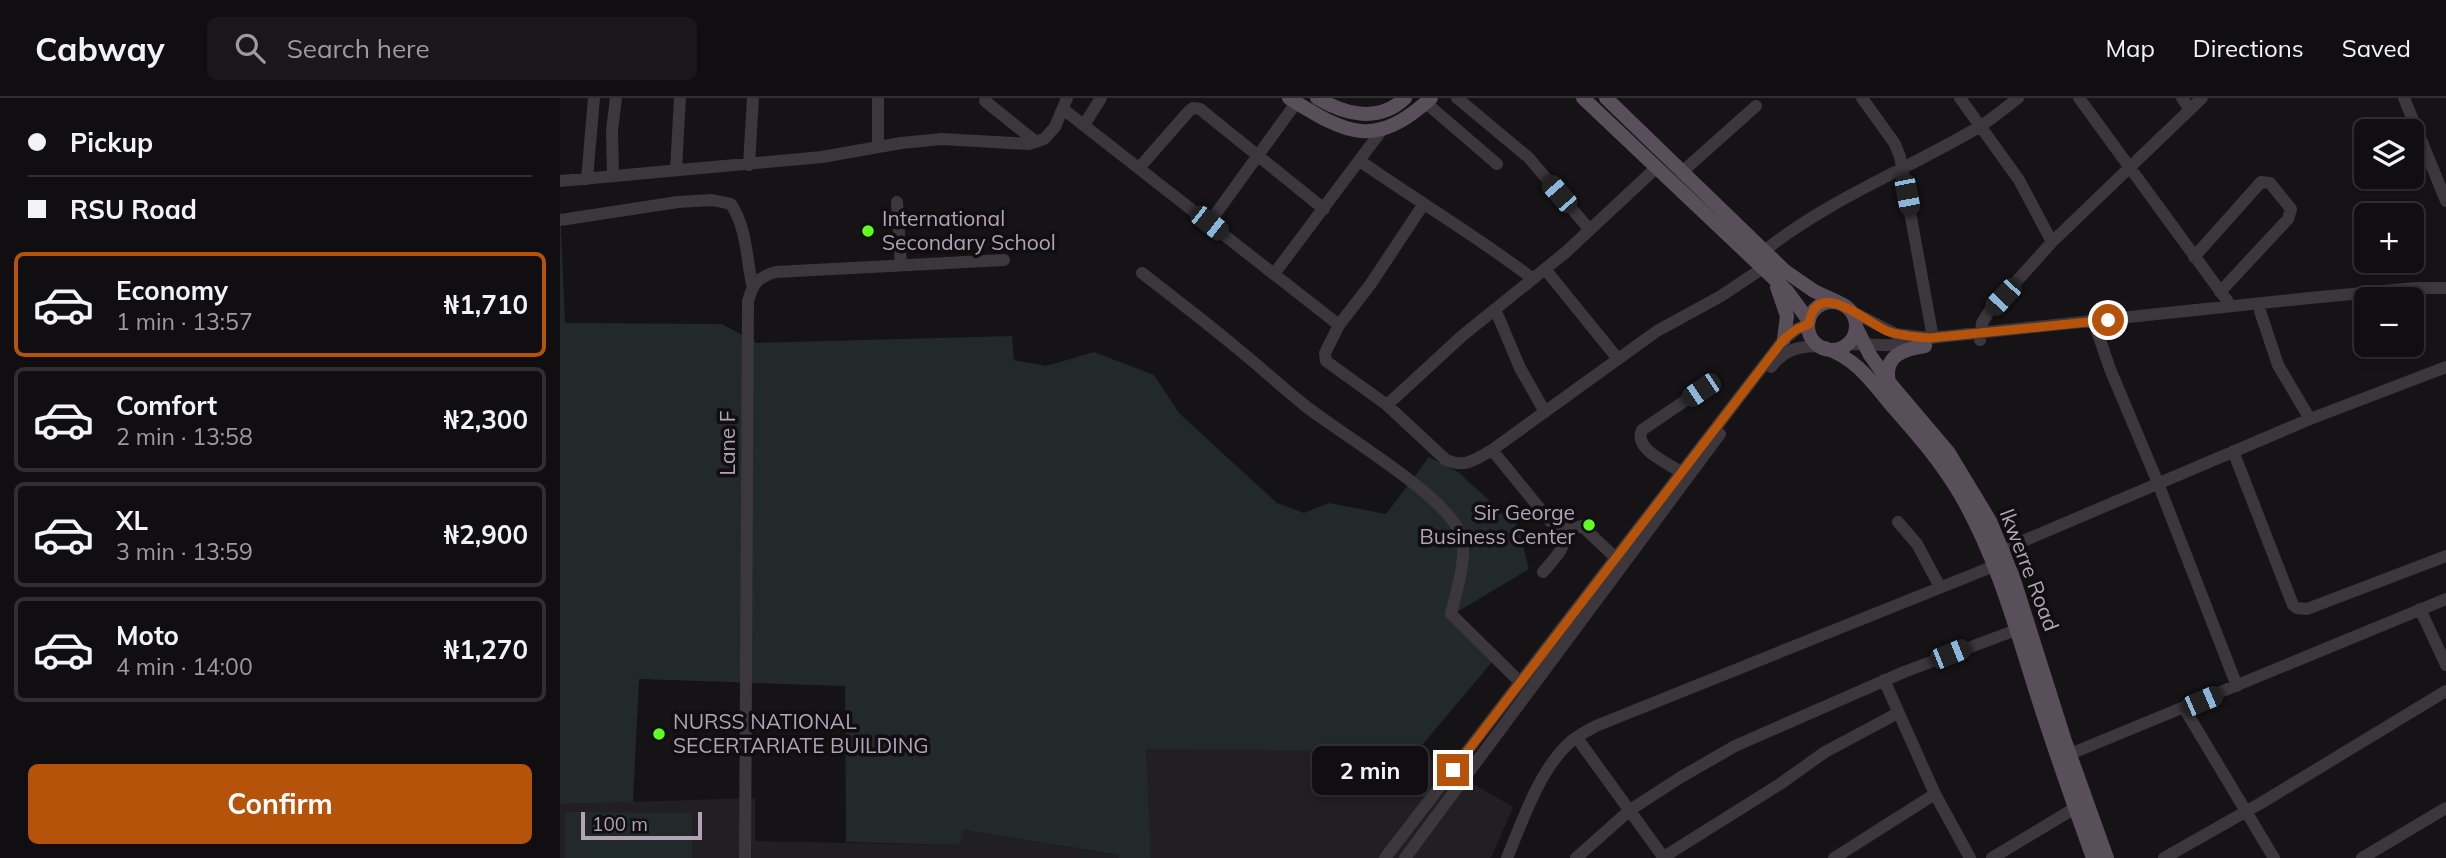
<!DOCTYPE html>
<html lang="en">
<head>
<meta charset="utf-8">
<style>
	body { margin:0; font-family:Mulish,sans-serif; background:#191719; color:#f1f3f6; height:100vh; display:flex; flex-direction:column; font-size:26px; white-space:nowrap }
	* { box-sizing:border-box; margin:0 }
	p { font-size:23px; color:#9c9c9f }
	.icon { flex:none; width:38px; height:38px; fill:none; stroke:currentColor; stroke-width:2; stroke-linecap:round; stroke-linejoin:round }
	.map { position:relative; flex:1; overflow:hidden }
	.drawer { display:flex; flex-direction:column; background:#100e10; width:560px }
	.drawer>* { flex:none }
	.top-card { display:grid; align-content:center; height:154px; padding:0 28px; background:#100e10 }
	.tools { position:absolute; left:1794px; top:21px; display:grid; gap:14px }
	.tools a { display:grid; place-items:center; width:70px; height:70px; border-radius:10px; background:#100e10; box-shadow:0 4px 10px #0003,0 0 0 2px #302e30; font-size:35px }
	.scale { position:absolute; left:21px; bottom:18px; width:121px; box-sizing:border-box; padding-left:7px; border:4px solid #b2a3b7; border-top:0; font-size:19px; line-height:24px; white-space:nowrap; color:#b2a3b7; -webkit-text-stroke:5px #100e10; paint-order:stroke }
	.end { position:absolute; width:32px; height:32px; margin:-16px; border:9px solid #b45309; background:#fff; box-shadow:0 0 0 4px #fff }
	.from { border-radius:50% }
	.bubble { position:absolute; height:49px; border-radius:10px; background:#100e10; box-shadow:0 4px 10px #0003,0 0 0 2px #302e30; font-size:23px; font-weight:700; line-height:49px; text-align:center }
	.car { position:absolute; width:21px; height:42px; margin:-21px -10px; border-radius:9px; box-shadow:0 0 5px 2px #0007; background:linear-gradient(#222 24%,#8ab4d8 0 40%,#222 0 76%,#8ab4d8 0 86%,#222 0) }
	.top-card b { display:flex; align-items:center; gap:24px; height:66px; font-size:26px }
	.top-card b+b { border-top:2px solid #302e30 }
	.top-card i { width:18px; height:18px; background:#f1f3f6 }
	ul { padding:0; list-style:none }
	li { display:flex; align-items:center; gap:21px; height:105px; margin:0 14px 10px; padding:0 14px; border:4px solid #302e30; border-radius:10px }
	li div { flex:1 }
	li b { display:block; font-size:26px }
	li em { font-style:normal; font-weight:700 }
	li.current { border-color:#b45309 }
	li>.icon { width:63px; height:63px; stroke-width:1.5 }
	.button { display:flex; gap:14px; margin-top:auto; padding:14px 28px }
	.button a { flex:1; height:80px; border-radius:10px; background:#b45309; color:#fff; font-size:28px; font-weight:700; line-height:80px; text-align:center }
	header { display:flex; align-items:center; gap:42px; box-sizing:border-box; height:98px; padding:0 35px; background:#100e10; border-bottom:2px solid #302e30 }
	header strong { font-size:33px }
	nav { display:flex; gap:38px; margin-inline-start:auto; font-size:24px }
	.search { width:490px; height:63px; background:#191719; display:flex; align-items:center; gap:18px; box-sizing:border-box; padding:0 24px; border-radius:10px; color:#9c9c9f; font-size:26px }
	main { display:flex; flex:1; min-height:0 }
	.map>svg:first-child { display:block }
	.built { fill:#221f22 }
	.green { fill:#21292b }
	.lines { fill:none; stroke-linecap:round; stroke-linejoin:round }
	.minor { stroke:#3c363d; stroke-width:12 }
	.major { stroke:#584f5a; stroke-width:14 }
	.route { stroke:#b45309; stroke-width:9 }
	.poi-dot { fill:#5fff21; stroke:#100e10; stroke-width:2.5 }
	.labels { text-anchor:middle; stroke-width:7; stroke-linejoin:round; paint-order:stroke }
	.poi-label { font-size:21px; fill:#b2a3b7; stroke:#100e10; text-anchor:start }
	.street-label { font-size:21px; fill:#b2a3b7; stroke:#100e10 }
</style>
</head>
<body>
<header>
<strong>Cabway</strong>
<div class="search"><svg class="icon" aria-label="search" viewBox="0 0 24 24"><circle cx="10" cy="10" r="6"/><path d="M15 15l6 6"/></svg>Search here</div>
<nav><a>Map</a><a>Directions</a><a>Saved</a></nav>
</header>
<main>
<section class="drawer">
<div class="top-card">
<b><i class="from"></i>Pickup</b>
<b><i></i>RSU Road</b>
</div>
<ul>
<li class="current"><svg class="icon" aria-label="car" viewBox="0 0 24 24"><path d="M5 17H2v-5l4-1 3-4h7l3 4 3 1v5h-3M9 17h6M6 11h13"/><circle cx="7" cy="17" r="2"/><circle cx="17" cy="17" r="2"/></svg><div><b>Economy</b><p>1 min · 13:57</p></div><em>₦1,710</em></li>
<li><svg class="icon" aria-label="car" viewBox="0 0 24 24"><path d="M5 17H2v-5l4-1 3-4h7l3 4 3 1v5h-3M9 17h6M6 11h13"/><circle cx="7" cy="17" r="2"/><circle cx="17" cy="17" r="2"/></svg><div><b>Comfort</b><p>2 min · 13:58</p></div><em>₦2,300</em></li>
<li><svg class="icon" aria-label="car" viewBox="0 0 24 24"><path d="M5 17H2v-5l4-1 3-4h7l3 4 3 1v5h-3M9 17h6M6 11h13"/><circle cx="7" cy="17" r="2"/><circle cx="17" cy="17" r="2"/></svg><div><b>XL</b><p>3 min · 13:59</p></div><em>₦2,900</em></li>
<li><svg class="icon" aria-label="car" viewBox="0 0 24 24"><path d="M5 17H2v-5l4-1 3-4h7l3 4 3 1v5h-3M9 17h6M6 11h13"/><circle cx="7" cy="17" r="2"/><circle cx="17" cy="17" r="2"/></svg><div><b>Moto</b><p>4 min · 14:00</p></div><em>₦1,270</em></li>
</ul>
<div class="button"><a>Confirm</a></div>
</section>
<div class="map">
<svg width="1886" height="760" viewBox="0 0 1886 760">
	<rect width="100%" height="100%" fill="#151315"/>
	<path class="built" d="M585,650L857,653L953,709L931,760H591Z
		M195,700V743L399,747L402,732L576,760H0V706Z"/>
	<path class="green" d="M0,105L5,225L162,226L197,245L452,238L454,262L486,268L534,254L594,277L619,315L717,405L744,415L769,405L826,416L869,359L898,374L958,428L969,471L887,520L932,564L857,653L586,651L591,760H559V757L403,732L399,747L286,744L285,588L79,581L73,704L0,706Z
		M5,714L132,715V760H5Z"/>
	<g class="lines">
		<path class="minor" d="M897,0L969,60L1029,131
			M1302,0L1335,46L1340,59L1373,240
			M1400,0L1459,82L1492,144
			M1519,0L1671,208
			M1622,0L1630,12
			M1844,0L1886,103
			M425,3L476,44
			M866,5L937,66
			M503,11L779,227
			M524,27L541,0
			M318,49V0
			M800,63C857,103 917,138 973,181
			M189,67L193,0
			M579,70L629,13L633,10L640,11L764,111
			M116,72L120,0
			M1122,74L1196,8
			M53,78L52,32L56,0
			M27,81L34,0
			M0,83L262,59L341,45L382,41L469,46L484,41L495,29L507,0
			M337,104L341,167
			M863,107L810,187L779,227L765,255L766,263L827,307L886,362C906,370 914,362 932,352L1097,233L1161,198L1203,170
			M0,122L118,104L152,102L171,106C187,131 186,158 192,186
			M649,125L736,5
			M1204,153C1269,101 1348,71 1419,29C1432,21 1445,10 1458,0
			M1634,159L1701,84L1710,85L1731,111L1728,121L1660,194
			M985,171L1058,261
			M582,175C614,200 647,225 678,251C700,269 721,288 743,306C777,334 889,398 901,438C908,458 896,495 891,516L960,584
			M714,176L822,32
			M935,211L960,270L985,314
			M1291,213L1336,236L1370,240L1750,200L1856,190H1886
			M1700,213L1718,267L1750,321
			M1536,230L1550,271L1598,385L1677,588
			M1420,242L1422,225L1428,215L1492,144L1642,0
			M1288,246L1357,248
			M1211,269C1224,251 1240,248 1261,248
			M827,307L902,238L1006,154L1096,70
			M932,352L990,423L1007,431L1022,428L1060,464
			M1673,353L1733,507L1737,510L1747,511L1886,458
			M1121,374C1108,365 1073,351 1082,332L1141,292
			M1338,424L1357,446L1380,489
			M1442,452L1750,321L1886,269
			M983,474C995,460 1006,450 1007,431
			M1860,511L1886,567
			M1324,582L1375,696L1410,760
			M1624,610L1714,760
			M1017,640L1104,760
			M1510,656L1886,501
			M185,760L188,203C193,185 198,179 216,174L444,162
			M825,760L1224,241L1237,231L1249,226
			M845,760L1160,336
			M947,760C963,722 978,675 1008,646C1016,638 1027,633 1036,628L1434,468
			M1016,760L1070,712L1121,679L1175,648L1344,574L1456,532
			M1102,760L1220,686L1265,654L1338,615
			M1274,760L1375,696
			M1432,760L1515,710
			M1604,760L1701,705L1886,593
			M1802,760L1886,710"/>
		<path class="major" d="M729,0C788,37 815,51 871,0
			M757,0C786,17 819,25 845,0
			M1023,0L1227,193L1249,223
			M1046,0L1225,173L1254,193L1278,204
			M1217,189L1227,218L1224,241
			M1248 228a24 24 0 1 1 48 0a24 24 0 1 1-48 0Z
			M1296,229L1310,257L1329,284L1389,355L1430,423L1453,479L1505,643L1547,760
			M1265,250C1297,261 1311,283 1332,308C1357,336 1381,364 1400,396C1436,458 1455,527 1476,594C1494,650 1513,705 1533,760
			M1329,284C1323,258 1343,251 1365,248"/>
	</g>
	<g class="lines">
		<path class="route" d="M893,672L1224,241L1237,231L1249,226C1256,178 1306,224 1327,233C1341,238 1355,239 1370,240L1548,222"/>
	</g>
	<g class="poi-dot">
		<circle cx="308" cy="133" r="7"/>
		<circle cx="1029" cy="427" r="7"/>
		<circle cx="99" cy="636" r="7"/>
	</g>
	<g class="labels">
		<g class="poi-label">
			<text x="322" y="128">International<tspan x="322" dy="24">Secondary School</tspan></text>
			<text x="1015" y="422" text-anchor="end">Sir George<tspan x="1015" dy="24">Business Center</tspan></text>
			<text x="113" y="631">NURSS NATIONAL<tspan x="113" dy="24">SECERTARIATE BUILDING</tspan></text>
		</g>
		<g class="street-label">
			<text transform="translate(168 345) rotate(-90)" y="7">Lane F</text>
			<text transform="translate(1469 472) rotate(69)" y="7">Ikwerre Road</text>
		</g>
	</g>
</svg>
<div class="tools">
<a><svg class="icon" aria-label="layers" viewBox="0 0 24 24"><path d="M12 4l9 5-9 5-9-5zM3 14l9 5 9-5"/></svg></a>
<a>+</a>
<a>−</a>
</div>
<div class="scale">100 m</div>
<i class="end from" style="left:1548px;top:222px"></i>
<i class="end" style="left:893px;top:672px"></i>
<div class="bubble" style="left:752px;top:648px;width:116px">2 min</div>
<i class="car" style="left:999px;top:96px;rotate:319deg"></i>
<i class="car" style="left:1347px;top:97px;rotate:169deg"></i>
<i class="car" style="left:649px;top:125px;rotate:128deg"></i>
<i class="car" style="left:1443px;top:199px;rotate:223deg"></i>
<i class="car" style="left:1141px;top:292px;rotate:236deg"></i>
<i class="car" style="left:1390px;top:556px;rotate:68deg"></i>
<i class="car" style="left:1642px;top:603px;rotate:67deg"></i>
</div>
</main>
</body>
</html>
